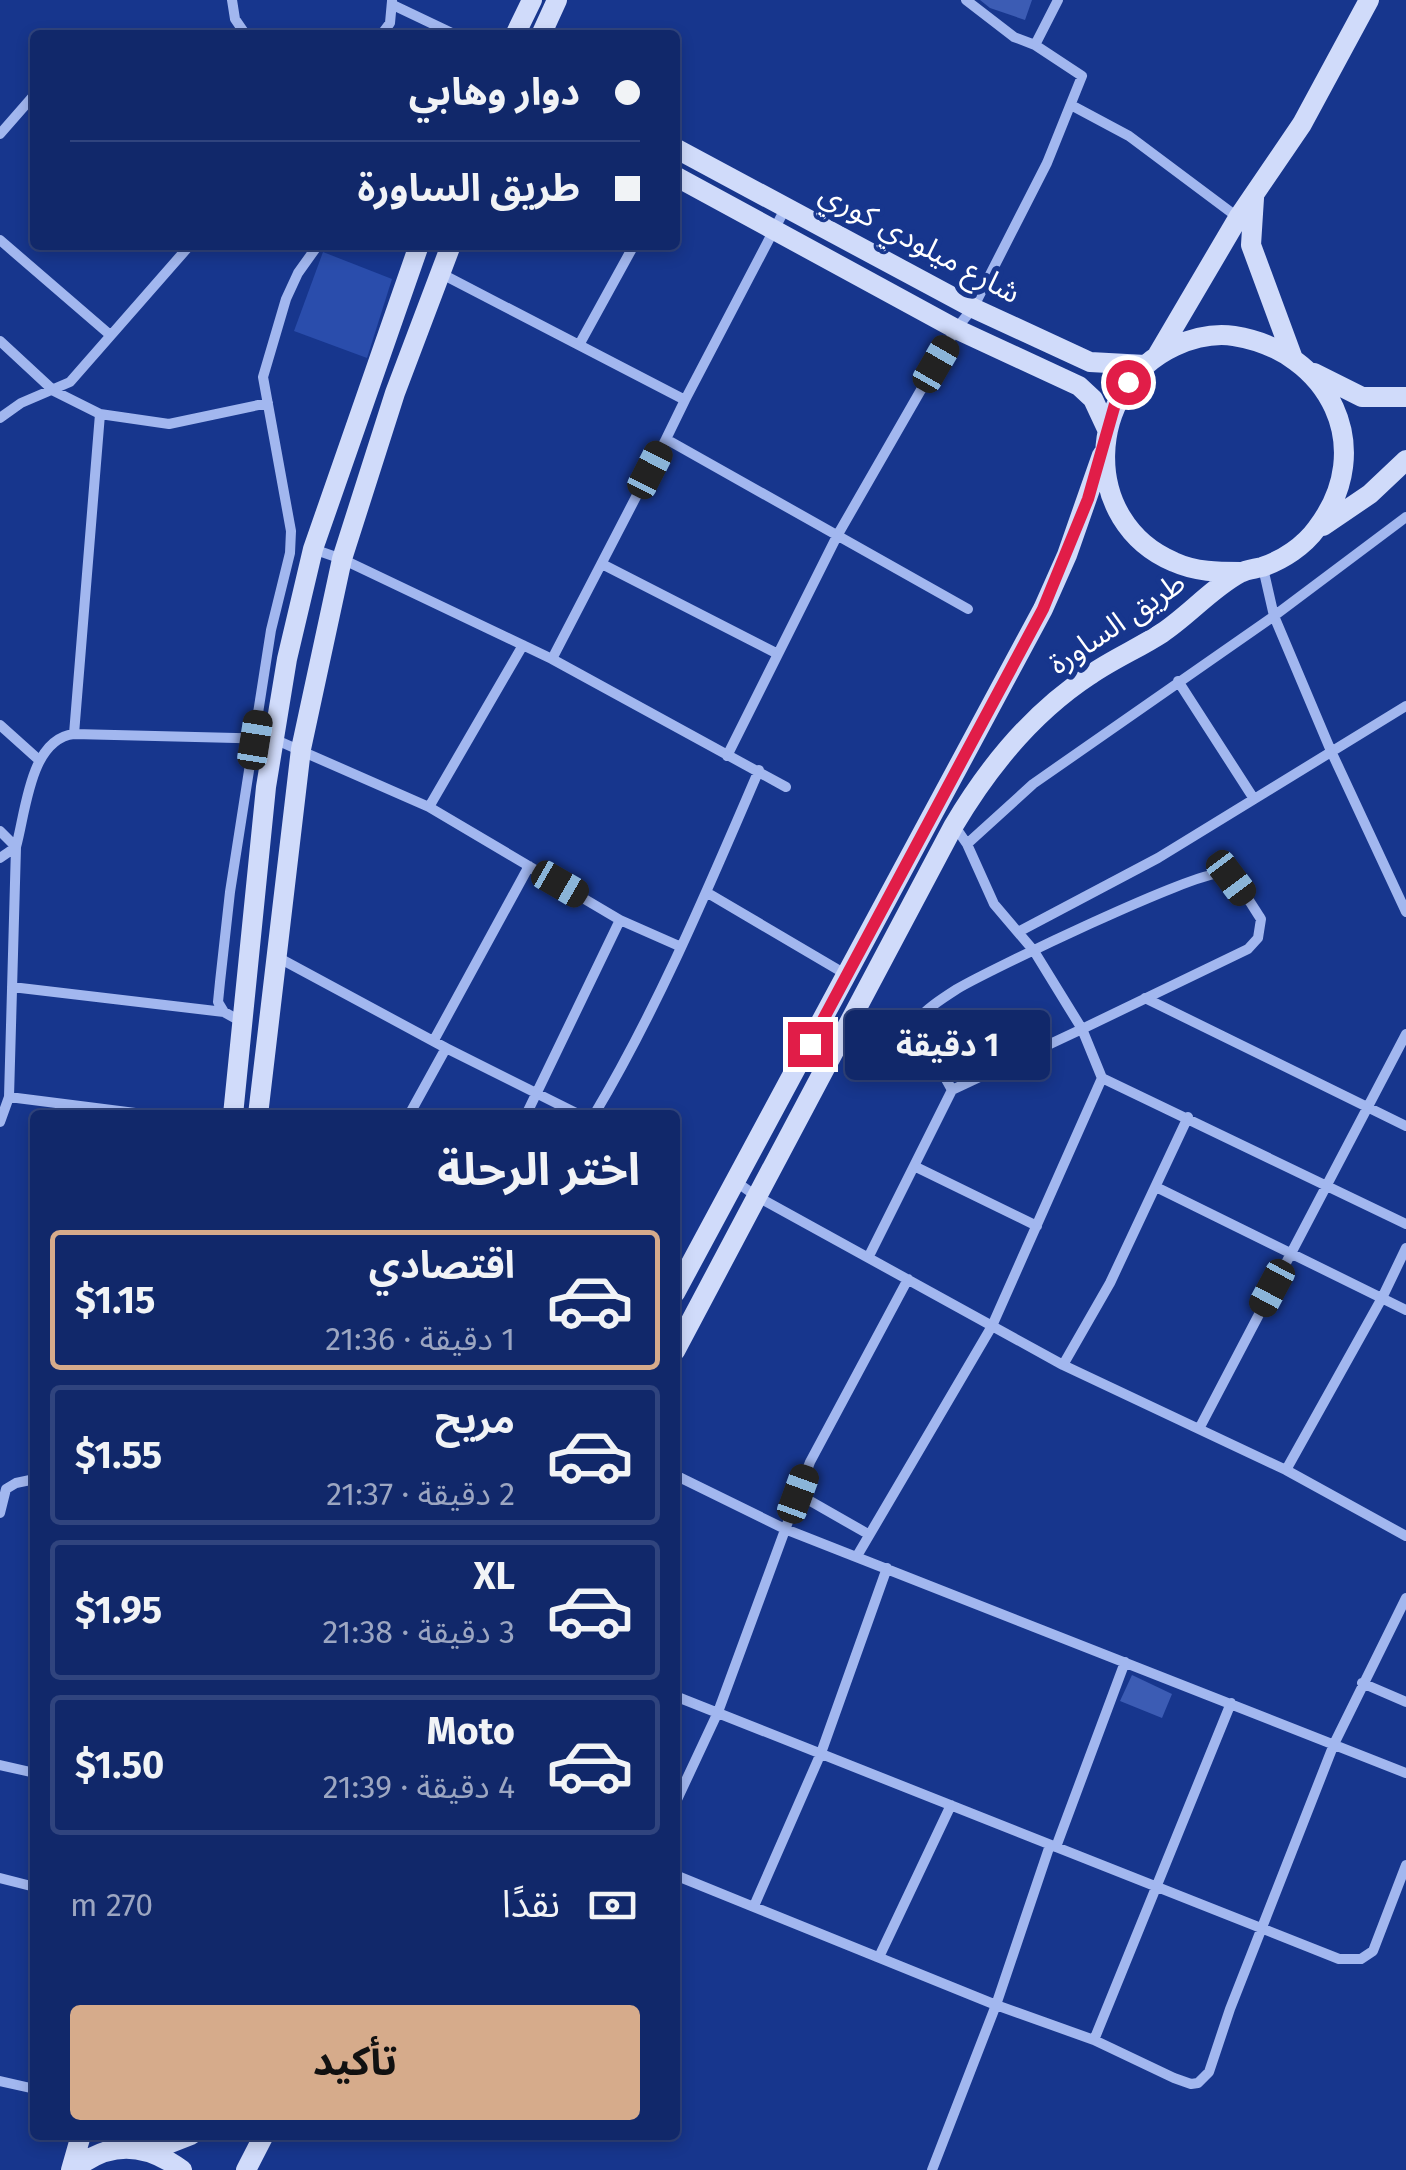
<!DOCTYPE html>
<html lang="ar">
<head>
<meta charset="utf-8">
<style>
	body { margin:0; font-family:"Fira Sans","Noto Sans Arabic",sans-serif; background:#1a3070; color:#f1f3f6; direction:rtl; height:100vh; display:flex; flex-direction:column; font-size:38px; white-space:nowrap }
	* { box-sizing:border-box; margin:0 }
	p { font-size:32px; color:#9ca6c1 }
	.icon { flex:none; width:55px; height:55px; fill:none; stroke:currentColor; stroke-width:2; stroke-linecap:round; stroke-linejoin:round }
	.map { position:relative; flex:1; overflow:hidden; direction:ltr }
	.drawer { position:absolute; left:30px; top:1110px; width:650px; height:1030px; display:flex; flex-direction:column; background:#11286a; border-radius:10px; box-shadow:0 5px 15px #0003,0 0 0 2px #30447e; direction:rtl }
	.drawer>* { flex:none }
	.top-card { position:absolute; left:30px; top:30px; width:650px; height:220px; border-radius:10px; box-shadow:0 5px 15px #0003,0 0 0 2px #30447e; direction:rtl; display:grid; align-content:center; height:220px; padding:0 40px; background:#11286a }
	.end { position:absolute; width:45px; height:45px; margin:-22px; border:12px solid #e11d48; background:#fff; box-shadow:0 0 0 5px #fff }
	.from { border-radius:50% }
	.bubble { position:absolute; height:70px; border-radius:10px; background:#11286a; box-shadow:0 5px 15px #0003,0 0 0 2px #30447e; font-size:32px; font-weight:700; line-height:70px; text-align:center; direction:rtl }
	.car { position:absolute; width:30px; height:60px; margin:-30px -15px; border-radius:12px; box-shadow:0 0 8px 2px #0007; background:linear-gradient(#222 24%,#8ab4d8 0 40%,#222 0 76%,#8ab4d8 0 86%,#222 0) }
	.top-card b { display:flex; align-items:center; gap:35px; height:95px; font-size:38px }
	.top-card b+b { border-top:2px solid #30447e }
	.top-card i { width:25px; height:25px; background:#f1f3f6 }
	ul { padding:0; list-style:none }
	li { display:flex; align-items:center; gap:30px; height:140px; margin:0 20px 15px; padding:0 20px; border:5px solid #30447e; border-radius:10px }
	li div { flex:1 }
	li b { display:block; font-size:38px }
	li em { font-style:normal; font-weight:700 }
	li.current { border-color:#d6ab8b }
	li>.icon { width:90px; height:90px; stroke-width:1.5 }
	h2 { padding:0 40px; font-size:45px; line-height:120px }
	.pay { display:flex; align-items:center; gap:25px; height:110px; padding:0 40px; font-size:38px }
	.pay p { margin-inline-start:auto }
	.button { display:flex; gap:20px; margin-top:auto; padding:20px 40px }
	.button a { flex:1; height:115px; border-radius:10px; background:#d6ab8b; color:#111; font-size:40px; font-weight:700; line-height:115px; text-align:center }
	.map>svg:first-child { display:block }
	.green { fill:#2a4dac }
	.building { fill:#3c5cb4 }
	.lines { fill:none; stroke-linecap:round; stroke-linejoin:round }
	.minor { stroke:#a2b7ef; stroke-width:10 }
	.secondary { stroke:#d0dbfa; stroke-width:20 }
	.route { stroke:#e11d48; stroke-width:12 }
	.labels { text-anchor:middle; stroke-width:10; stroke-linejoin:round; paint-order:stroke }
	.street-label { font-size:30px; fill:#fff; stroke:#17368d }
</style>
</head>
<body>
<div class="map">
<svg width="1406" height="2170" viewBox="0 0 1406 2170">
	<rect width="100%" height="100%" fill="#17368d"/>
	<path class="green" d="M323,252L392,279L367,358L294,331Z"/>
	<path class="building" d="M980,0H1032L1025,20L990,8Z
		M1132,1675L1172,1694L1162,1718L1120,1701Z"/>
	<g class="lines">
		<path class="minor" d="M232,0L235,19L246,35
			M966,0L1014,37L1035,45L1058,0
			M393,5L456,35
			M381,35L390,23L392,1
			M1071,105L1129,136L1240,219
			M0,134L35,94
			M0,240L109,334
			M440,273L685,400L786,207
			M0,341L54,391L100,414L169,424L268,403
			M579,345L634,245
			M685,400L666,439L968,609
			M0,418L21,403L70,382L190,245
			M313,549L342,559L552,659L786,787
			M602,564L776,653
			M1263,568L1274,616L1331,751L1406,912
			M552,659L666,439
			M1178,681L1254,799
			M0,725L39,760
			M74,734L100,414
			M727,756L837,536L956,329L973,308L1047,163L1082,76L1035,45
			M429,807L523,645
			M0,831L16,847L9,1097L0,1122
			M967,844L1033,784L1274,616L1406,517
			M0,858L16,847C26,811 30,739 74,734L274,739L429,807L620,920L679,946
			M706,892L847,975
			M1020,931L1158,858L1406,706
			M279,958L446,1048L580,1115
			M12,987L224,1012
			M1145,998L1406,1126
			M244,1023L224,1012L218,1002L220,982L230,892L271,630L290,553L291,531L263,377L286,299L298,273L318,245
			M434,1040L529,866
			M952,1090L915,1023C924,1010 943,998 957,989C987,971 1197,870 1220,874C1237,876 1252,906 1261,919L1258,938L1248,949L1082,1029L1034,951L994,904L967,844L954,825
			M9,1097L151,1115
			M409,1115L446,1048
			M526,1115L620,920
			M594,1115C659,1006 709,886 759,770
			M914,1166L1037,1226
			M735,1181L756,1196L1063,1365L1286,1470L1406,1536
			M1156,1187L1406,1310
			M869,1256L952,1090L1082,1029L1102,1078L1406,1224
			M1063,1365L1110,1283L1188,1117
			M1200,1427L1406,1034
			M1286,1470L1382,1298L1406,1248
			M675,1475L785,1529L1406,1773
			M798,1494L868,1534
			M0,1513L6,1489L16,1483L35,1479
			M857,1556L992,1326L1102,1078
			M1362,1683L1406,1702
			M675,1696L1339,1959H1361L1373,1951L1406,1865
			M0,1765L35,1773
			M675,1804L718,1712L810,1462L908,1279
			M1056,1847L1125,1662
			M675,1875L996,2005L1094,2040L1174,2078L1191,2084L1198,2083L1209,2072L1230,2009L1334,1744L1406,1598
			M0,1878L35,1887
			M754,1906L821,1753L887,1568
			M879,1957L951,1805
			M1094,2040L1231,1703
			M0,2081L35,2089
			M932,2170L996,2005L1050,1845"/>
		<path class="secondary" d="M515,35L532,0
			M541,35L557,0
			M675,148L973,308L1090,362L1145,365
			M675,176L956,329L1079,386L1093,399L1107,429
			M1254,198L1251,245L1292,356
			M1158,354L1238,218L1302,124L1369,0
			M1314,373L1362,397H1406
			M1323,526L1370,494L1406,460
			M233,1115L266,787L287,659L313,549L419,245
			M258,1115L301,749L342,559L395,393L451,245
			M675,1293L1043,609L1067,555L1102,455
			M675,1351L954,825C989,766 1032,713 1090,675C1113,659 1139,648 1162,633C1189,615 1212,588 1240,573C1247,569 1255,569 1262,567C1283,560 1304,546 1317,528C1378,448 1329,351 1234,336C1214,333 1193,338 1175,346C1085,388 1079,522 1174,562C1196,572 1218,572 1241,572
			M150,2151L191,2135
			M71,2170L81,2135
			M74,2170C109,2140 146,2143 182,2170
			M246,2170L264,2135"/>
	</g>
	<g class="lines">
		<path class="route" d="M810,1044L1043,609L1088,499L1115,404L1128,382"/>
	</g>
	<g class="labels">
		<g class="street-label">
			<text transform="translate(920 243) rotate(28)" y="10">شارع ميلودي كوري</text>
			<text transform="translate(1117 623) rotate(-34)" y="10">طريق الساورة</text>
		</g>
	</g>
</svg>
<i class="end from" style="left:1128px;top:382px"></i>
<i class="end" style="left:810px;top:1044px"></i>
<div class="bubble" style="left:845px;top:1010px;width:205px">1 دقيقة</div>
<i class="car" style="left:936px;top:364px;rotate:30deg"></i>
<i class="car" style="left:650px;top:470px;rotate:27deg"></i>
<i class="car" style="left:255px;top:740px;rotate:9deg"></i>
<i class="car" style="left:1231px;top:878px;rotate:143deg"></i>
<i class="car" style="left:560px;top:884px;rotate:120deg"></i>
<i class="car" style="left:1272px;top:1288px;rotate:208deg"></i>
<i class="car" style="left:798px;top:1494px;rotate:20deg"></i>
<div class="top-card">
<b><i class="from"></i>دوار وهابي</b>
<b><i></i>طريق الساورة</b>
</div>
<section class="drawer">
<h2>اختر الرحلة</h2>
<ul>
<li class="current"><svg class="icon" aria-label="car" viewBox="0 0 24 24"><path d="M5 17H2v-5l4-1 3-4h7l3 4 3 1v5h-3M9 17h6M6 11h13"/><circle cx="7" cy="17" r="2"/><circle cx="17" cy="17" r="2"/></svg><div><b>اقتصادي</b><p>1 دقيقة · 21:36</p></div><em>$1.15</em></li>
<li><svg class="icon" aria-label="car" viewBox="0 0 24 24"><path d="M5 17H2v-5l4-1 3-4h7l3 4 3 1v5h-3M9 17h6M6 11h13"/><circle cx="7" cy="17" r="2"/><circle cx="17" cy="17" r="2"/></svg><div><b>مريح</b><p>2 دقيقة · 21:37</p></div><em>$1.55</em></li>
<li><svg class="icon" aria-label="car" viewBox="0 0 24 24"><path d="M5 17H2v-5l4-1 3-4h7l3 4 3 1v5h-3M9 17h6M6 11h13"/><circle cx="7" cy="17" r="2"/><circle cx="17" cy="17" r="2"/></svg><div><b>XL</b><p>3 دقيقة · 21:38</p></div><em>$1.95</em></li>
<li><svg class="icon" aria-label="car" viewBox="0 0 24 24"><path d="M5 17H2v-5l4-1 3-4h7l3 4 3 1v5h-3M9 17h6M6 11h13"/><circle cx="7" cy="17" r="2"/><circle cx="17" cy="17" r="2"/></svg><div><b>Moto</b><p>4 دقيقة · 21:39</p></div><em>$1.50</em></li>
</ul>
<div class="pay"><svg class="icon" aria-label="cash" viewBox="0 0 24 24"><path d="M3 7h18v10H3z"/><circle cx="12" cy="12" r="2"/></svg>نقدًا<p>270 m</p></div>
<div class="button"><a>تأكيد</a></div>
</section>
</div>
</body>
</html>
